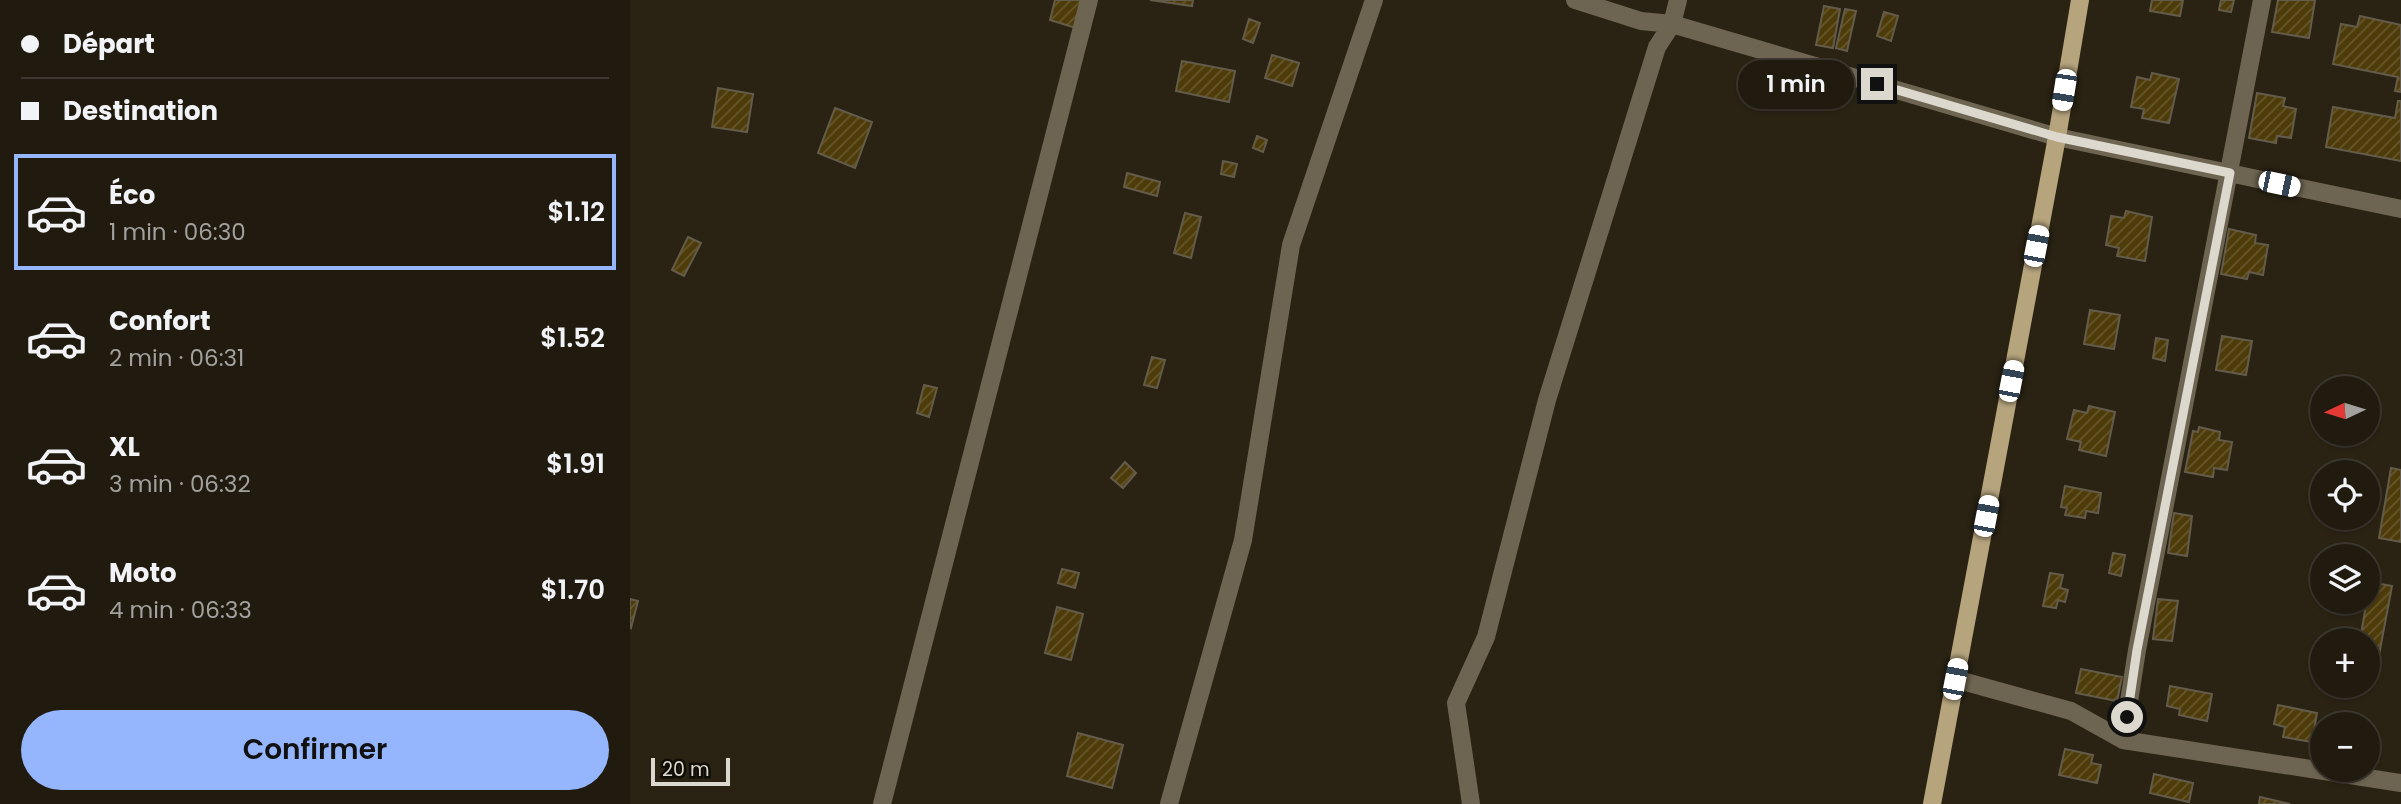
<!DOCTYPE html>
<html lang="fr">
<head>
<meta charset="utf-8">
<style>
	body { margin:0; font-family:Poppins,sans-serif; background:#282318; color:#f1f3f6; height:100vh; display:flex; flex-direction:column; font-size:26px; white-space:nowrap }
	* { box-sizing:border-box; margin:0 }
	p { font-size:23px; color:#a2a19e }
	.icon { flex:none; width:38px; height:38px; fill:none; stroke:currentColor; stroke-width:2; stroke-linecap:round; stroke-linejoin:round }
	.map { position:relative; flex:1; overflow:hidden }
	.panel { display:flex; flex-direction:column; background:#201a0f; width:630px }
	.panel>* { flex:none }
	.banner { display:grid; align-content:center; height:154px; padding:0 21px; background:#201a0f }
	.needle { width:46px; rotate:266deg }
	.controls { position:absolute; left:1680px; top:376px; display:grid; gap:14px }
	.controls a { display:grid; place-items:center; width:70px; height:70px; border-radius:50%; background:#201a0f; box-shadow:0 2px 5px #0004,0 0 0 2px #3d382f; font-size:35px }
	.scale { position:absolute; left:21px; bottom:18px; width:79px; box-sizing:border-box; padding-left:7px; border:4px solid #dcd8ce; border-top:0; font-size:19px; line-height:24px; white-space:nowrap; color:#dcd8ce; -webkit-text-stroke:5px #100d06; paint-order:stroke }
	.end { position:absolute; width:32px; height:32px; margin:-16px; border:9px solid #dcd8ce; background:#111; box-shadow:0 0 0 4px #111 }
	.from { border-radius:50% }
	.bubble { position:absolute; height:49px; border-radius:24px; background:#201a0f; box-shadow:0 2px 5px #0004,0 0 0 2px #3d382f; font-size:23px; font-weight:600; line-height:49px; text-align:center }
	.car { position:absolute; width:21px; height:42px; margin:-21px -10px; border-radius:9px; box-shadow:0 0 5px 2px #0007; background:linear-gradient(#fff 24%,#345 0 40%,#fff 0 76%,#345 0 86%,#fff 0) }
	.banner b { display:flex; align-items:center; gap:24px; height:66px; font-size:26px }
	.banner b+b { border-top:2px solid #3d382f }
	.banner i { width:18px; height:18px; background:#f1f3f6 }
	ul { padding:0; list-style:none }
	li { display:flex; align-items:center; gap:21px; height:116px; margin:0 14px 10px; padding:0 7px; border:4px solid transparent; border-radius:0px }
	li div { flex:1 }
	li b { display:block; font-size:26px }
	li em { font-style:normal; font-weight:600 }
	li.active { border-color:#95b6fd }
	li>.icon { width:63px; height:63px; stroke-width:1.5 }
	.action { display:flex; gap:14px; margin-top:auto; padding:14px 21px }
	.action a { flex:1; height:80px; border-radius:42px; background:#95b6fd; color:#111; font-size:28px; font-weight:600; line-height:80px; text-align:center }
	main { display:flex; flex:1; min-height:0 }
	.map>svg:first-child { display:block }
	.building { fill:url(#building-hatch); stroke:#645c4b; stroke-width:2 }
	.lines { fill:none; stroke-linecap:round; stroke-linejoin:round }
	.minor { stroke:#6d6451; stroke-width:18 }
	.major { stroke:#b6a47d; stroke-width:18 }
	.route { stroke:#dcd8ce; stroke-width:9 }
</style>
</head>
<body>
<main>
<section class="panel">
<div class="banner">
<b><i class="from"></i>Départ</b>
<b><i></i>Destination</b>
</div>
<ul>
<li class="active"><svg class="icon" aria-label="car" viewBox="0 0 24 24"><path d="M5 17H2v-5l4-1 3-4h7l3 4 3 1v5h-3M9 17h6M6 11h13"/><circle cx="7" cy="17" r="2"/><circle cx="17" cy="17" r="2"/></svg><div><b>Éco</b><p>1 min · 06:30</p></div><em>$1.12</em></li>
<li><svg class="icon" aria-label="car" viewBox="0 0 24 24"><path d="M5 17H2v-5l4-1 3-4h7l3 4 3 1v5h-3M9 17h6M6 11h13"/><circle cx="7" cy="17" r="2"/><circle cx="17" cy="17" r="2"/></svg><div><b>Confort</b><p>2 min · 06:31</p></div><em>$1.52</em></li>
<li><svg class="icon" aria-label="car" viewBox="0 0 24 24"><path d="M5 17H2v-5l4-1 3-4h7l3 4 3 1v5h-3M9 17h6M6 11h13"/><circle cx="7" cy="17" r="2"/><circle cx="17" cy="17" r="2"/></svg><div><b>XL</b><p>3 min · 06:32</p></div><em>$1.91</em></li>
<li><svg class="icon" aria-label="car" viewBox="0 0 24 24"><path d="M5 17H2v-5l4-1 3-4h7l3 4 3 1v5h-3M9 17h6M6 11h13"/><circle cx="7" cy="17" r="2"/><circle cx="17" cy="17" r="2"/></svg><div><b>Moto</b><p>4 min · 06:33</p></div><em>$1.70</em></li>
</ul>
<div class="action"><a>Confirmer</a></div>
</section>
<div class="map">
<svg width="1771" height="804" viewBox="0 0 1771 804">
	<defs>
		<pattern id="building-hatch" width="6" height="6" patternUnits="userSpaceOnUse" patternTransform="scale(1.75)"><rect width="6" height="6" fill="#4d3b09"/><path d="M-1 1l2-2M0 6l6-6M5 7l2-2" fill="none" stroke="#66572c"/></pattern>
	</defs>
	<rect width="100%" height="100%" fill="#2a2314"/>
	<path class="building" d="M425,0H454L446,28L420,20Z
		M520,0H563L562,6Z
		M1522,0H1553L1550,16L1520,11Z
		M1591,0H1604L1601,12L1589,10Z
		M1648,0H1685L1679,38L1642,32Z
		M1194,6L1210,9L1203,48L1186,45Z
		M1215,9L1226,11L1217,51L1206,48Z
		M1254,12L1268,16L1261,41L1247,36Z
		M1730,16L1771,25V92L1765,91L1768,77L1703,64L1711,24L1727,27Z
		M619,19L630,23L623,43L613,39Z
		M642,55L669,63L662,86L635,78Z
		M552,61L605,71L599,102L546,91Z
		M1522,73L1549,79L1539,123L1512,118L1514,109L1501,107L1507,77L1520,80Z
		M88,88L123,94L117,132L82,127Z
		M1627,93L1655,98L1653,106L1666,109L1661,138L1647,136L1646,143L1619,138Z
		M1768,101H1771V161L1696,147L1703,107L1765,118Z
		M205,108L242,122L225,168L188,153Z
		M627,136L637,140L633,152L623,148Z
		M593,161L607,164L604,177L591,174Z
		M497,173L530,182L527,196L494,187Z
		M1496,211L1522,217L1515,261L1487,256L1489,248L1476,245L1481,216L1494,218Z
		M555,213L571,217L561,258L544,253Z
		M1599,229L1626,235L1625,243L1638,245L1633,275L1619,272L1617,279L1591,274Z
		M58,237L71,243L54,276L42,270Z
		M1460,310L1490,315L1484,349L1454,344Z
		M1592,336L1622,341L1616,375L1586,370Z
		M1526,338L1538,340L1535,361L1523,358Z
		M522,357L535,360L527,388L514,385Z
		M294,385L307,388L299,417L287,413Z
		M1459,406L1485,412L1476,456L1449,450L1451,442L1437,439L1444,410L1457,413Z
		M1569,427L1590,432L1589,440L1602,442L1597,470L1584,468L1583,477L1555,472L1563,431L1568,432Z
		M495,462L506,473L493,488L481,478Z
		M1761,468L1771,470V542L1749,538Z
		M1435,486L1471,493L1468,513L1456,511L1455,518L1435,515L1437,508L1431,507Z
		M1544,513L1562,516L1557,556L1538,553Z
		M1483,553L1495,555L1491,576L1479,573Z
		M432,569L449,573L445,588L428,583Z
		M1420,573L1433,575L1430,588L1438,590L1435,602L1428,600L1426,608L1413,606Z
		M1740,582L1762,586L1749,655L1738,653V640H1730Z
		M0,599L8,601L1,628L0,627Z
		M1528,599L1548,601L1542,641L1523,639Z
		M427,607L453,614L441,660L415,653Z
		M1451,669L1492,677L1487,701L1446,693Z
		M1540,686L1582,694L1577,721L1549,715L1550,709L1537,706Z
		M1648,705L1687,713L1682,742L1653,737L1655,727L1644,724Z
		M448,733L493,745L482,788L437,776Z
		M1435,749L1463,755L1461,763L1471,765L1467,783L1429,775Z
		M1524,774L1563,783L1559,802L1520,793Z
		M1630,797L1660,804H1629Z"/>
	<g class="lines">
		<path class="minor" d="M945,0L1011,21L1042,24L1427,137L1771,209
			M1632,0L1507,650L1493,740L1771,783
			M1325,679L1441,711L1493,740
			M252,804L459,0
			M539,804L613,540L661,245L744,0
			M841,804L826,703L856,637L917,400L1027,47L1042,24L1048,0"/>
		<path class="major" d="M1302,804L1427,137L1450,0"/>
	</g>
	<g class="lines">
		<path class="route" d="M1247,84L1427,137L1600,173L1507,650L1497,717"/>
	</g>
</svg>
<div class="controls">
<a><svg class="needle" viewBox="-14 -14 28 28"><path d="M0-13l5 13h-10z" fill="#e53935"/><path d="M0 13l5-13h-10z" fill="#a2a19e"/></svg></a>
<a><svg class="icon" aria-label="locate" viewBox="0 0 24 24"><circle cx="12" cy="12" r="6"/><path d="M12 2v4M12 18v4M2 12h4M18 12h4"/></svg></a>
<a><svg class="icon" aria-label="layers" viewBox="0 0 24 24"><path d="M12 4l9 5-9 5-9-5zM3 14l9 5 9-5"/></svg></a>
<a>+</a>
<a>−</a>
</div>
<div class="scale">20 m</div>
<i class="end from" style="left:1497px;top:717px"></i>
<i class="end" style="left:1247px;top:84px"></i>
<div class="bubble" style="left:1108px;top:60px;width:116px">1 min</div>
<i class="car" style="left:1434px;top:90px;rotate:189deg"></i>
<i class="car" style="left:1649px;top:184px;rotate:102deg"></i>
<i class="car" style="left:1406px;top:246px;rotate:11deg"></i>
<i class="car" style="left:1381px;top:381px;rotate:11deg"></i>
<i class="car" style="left:1356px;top:516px;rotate:11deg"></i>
<i class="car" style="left:1325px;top:679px;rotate:11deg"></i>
</div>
</main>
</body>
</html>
